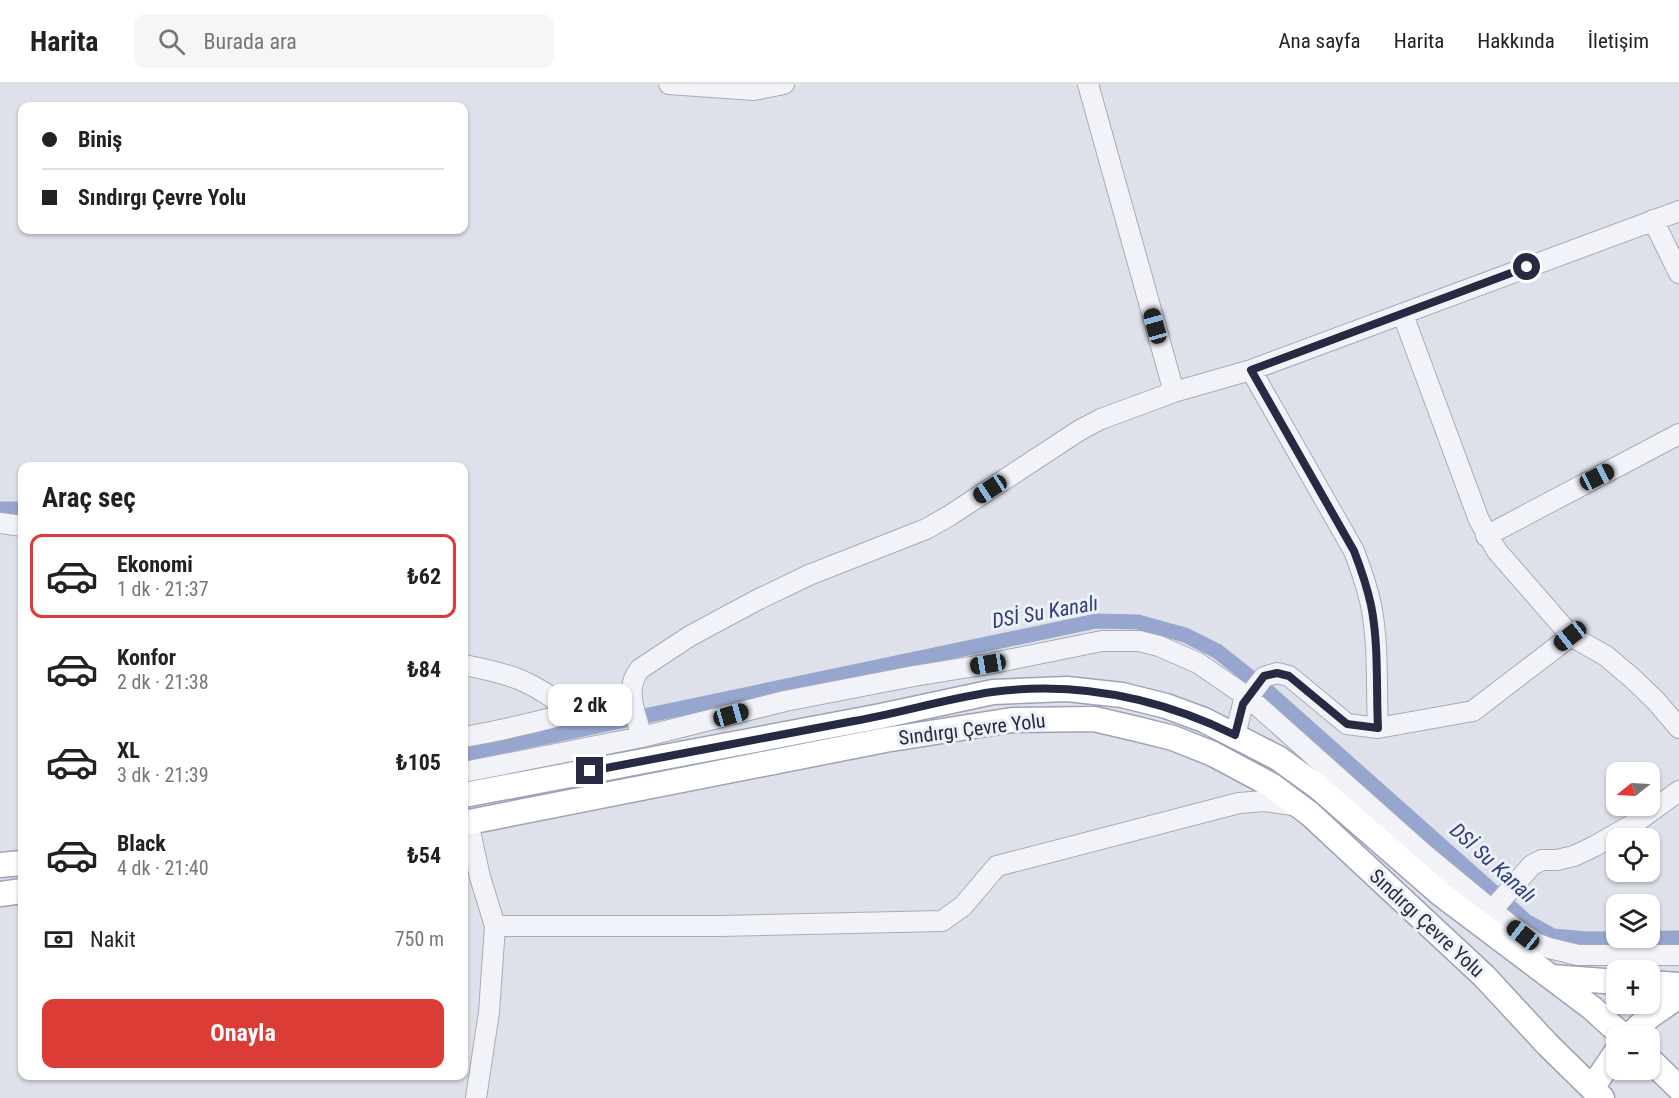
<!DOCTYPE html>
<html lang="tr">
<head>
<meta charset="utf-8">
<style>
	body { margin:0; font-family:"Roboto Condensed",sans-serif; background:#f6f6f6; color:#222; height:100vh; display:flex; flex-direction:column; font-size:22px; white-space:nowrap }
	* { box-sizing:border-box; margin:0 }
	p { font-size:20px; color:#767676 }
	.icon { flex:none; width:33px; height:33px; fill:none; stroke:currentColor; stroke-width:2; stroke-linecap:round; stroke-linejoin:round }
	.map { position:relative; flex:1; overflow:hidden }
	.details { position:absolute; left:18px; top:378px; width:450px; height:618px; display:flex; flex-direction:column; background:#fff; border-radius:12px; box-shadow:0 2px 4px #0004 }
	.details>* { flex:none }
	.guide { position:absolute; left:18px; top:18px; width:450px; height:132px; border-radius:12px; box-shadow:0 2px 4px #0004; display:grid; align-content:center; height:132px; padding:0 24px; background:#fff }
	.needle { width:39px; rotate:252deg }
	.fabs { position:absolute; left:1606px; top:678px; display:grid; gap:12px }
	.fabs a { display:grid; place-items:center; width:54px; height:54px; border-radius:12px; background:#fff; box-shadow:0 2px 4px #0004; font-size:30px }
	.end { position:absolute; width:27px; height:27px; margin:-14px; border:8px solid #262b43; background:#fff; box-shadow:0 0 0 3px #fff }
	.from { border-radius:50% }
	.bubble { position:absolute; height:42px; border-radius:12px; background:#fff; box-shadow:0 2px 4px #0004; font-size:20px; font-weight:700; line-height:42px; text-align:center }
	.car { position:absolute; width:18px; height:36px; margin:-18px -9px; border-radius:8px; box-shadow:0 0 4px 2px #0007; background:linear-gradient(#222 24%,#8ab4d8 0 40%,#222 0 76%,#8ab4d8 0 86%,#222 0) }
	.guide b { display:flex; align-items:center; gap:21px; height:57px; font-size:22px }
	.guide b+b { border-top:2px solid #e0e0e0 }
	.guide i { width:15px; height:15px; background:#222 }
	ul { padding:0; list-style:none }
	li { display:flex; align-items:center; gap:18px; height:84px; margin:0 12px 9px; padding:0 12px; border:3px solid transparent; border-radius:12px }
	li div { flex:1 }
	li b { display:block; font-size:22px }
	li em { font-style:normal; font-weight:700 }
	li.current { border-color:#dc3c36 }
	li>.icon { width:54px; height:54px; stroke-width:1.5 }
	h2 { padding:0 24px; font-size:27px; line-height:72px }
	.pay { display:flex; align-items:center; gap:15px; height:66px; padding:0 24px; font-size:22px }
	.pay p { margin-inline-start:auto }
	.cta { display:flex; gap:12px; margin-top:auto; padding:12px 24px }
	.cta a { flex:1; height:69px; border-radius:12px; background:#dc3c36; color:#fff; font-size:24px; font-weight:700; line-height:69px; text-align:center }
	header { display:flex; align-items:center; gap:36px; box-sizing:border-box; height:84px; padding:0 30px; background:#fff; border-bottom:2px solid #e0e0e0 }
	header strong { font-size:28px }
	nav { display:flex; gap:33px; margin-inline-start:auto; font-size:21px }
	.search { width:420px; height:54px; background:#f6f6f6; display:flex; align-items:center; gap:15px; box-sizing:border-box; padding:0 21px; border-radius:12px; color:#767676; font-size:22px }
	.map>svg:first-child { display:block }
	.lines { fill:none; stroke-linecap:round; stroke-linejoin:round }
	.canal { stroke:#96a6ce; stroke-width:15 }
	.minor-casing { stroke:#a8aab8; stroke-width:22 }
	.major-casing { stroke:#9da2b7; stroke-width:27 }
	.minor { stroke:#f2f3f8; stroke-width:20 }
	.major { stroke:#fff; stroke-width:24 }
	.route { stroke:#262b43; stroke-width:8 }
	.labels { text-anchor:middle; stroke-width:6; stroke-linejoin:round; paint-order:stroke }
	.street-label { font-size:20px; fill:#262b43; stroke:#eef0f7 }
	.water-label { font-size:21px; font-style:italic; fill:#2c407b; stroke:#eef0f7 }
</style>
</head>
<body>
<header>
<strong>Harita</strong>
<div class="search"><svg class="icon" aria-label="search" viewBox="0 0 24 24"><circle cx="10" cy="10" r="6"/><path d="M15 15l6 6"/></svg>Burada ara</div>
<nav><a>Ana sayfa</a><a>Harita</a><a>Hakkında</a><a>İletişim</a></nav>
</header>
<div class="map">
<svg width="1679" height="1014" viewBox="0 0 1679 1014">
	<rect width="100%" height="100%" fill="#dfe1ea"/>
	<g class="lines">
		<path class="canal" d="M0,425H22
			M464,670L1096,537L1138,538L1185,551L1217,567L1264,604L1526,837L1553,852L1587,855L1679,854"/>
		<defs>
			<path id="minor" d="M669,0L754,6L784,0
				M1088,0L1174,308L1251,286L1679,127
				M1653,136L1679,189
				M1403,231L1479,436L1497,467L1571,552L1606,572L1632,594L1656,617L1679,644
				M1251,286L1354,467C1361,485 1367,503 1371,521C1379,561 1376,604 1378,644
				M0,439L22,442
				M1486,452L1679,350
				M464,581C511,590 534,597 572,629
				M1235,651L1243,620L1264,593L1277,589L1289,592L1347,640L1378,644L1473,627L1571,552
				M464,653C521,643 575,629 630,611
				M642,653C636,630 623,605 640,585L690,552L757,516L809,491L926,445L949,432L1080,346L1101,335L1174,308
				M464,688L642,653L785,617L914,592L988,580L1102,557H1139L1159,562L1198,579L1249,614L1424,770L1510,841L1536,859L1549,864L1578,871H1679
				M468,738L480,793L495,842H720L942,837L963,822L997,782L1239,719L1264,717L1299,722
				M1493,825L1532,781L1542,776H1557L1574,772L1595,762L1635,739L1679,707
				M476,1014L489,928L495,842"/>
			<path id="major" d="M464,711L881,632L993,608L1067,605L1122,611L1166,622L1204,636L1278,674L1318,703L1442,811L1592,924L1623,952
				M464,739L885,656L974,642L1012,636L1094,635L1137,645L1173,654L1213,670L1271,701L1310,730L1484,892L1547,960L1602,1014
				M0,781L22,779
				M0,810L22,807
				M1552,893L1617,898
				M1650,899L1679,901
				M1629,952L1650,932L1679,912
				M1650,976L1679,1004
				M1592,1004L1617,967"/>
		</defs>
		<use href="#minor" class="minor-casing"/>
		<use href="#major" class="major-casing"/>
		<use href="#minor" class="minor"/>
		<use href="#major" class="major"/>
	</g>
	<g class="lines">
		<path class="route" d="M590,687C678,670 766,654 854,637C900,629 945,615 992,608C1076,597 1159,614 1235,651L1243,620L1264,592L1277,589L1289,592L1347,640L1378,644C1376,604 1379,561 1371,521C1367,503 1361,485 1354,467L1251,286L1527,183"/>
	</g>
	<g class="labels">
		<g class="street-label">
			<text transform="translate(972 645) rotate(-7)" y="7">Sındırgı Çevre Yolu</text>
			<text transform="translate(1427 839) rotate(43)" y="7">Sındırgı Çevre Yolu</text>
		</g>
		<g class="water-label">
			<text transform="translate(1045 528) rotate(-10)" y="7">DSİ Su Kanalı</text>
			<text transform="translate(1493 779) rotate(42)" y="7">DSİ Su Kanalı</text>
		</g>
	</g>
</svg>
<div class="fabs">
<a><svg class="needle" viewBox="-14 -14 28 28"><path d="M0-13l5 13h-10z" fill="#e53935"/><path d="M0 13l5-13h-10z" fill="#767676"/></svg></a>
<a><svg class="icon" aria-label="locate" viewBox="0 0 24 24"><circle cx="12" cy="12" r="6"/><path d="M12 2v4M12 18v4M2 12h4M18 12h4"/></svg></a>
<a><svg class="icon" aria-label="layers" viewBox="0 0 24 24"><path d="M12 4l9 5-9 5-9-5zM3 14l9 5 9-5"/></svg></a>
<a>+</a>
<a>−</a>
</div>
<i class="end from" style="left:1527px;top:183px"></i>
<i class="end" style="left:590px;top:687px"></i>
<div class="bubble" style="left:548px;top:600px;width:84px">2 dk</div>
<i class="car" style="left:1155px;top:242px;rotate:344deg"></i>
<i class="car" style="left:1597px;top:393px;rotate:63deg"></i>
<i class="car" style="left:990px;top:405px;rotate:237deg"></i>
<i class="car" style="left:1570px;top:552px;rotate:232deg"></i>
<i class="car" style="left:988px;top:580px;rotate:261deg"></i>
<i class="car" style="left:731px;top:631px;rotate:74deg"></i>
<i class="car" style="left:1523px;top:851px;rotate:308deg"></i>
<div class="guide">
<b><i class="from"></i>Biniş</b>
<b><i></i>Sındırgı Çevre Yolu</b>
</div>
<section class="details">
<h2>Araç seç</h2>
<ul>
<li class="current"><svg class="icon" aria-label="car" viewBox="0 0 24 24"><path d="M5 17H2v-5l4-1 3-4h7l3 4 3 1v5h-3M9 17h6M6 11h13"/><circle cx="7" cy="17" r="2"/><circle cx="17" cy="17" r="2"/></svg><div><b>Ekonomi</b><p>1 dk · 21:37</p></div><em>₺62</em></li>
<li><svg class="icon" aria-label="car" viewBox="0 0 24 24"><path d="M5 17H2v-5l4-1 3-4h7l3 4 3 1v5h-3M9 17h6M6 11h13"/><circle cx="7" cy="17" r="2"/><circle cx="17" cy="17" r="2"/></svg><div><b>Konfor</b><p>2 dk · 21:38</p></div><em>₺84</em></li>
<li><svg class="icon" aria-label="car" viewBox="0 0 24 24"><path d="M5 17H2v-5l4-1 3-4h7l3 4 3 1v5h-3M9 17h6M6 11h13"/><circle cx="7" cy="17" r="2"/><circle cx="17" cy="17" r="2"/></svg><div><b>XL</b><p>3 dk · 21:39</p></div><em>₺105</em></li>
<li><svg class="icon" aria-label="car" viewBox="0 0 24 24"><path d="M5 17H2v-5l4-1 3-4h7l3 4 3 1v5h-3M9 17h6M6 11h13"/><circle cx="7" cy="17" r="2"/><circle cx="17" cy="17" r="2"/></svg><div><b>Black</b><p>4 dk · 21:40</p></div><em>₺54</em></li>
</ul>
<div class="pay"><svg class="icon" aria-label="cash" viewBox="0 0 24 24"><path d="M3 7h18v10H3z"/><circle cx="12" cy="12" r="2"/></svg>Nakit<p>750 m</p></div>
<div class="cta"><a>Onayla</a></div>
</section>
</div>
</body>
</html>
